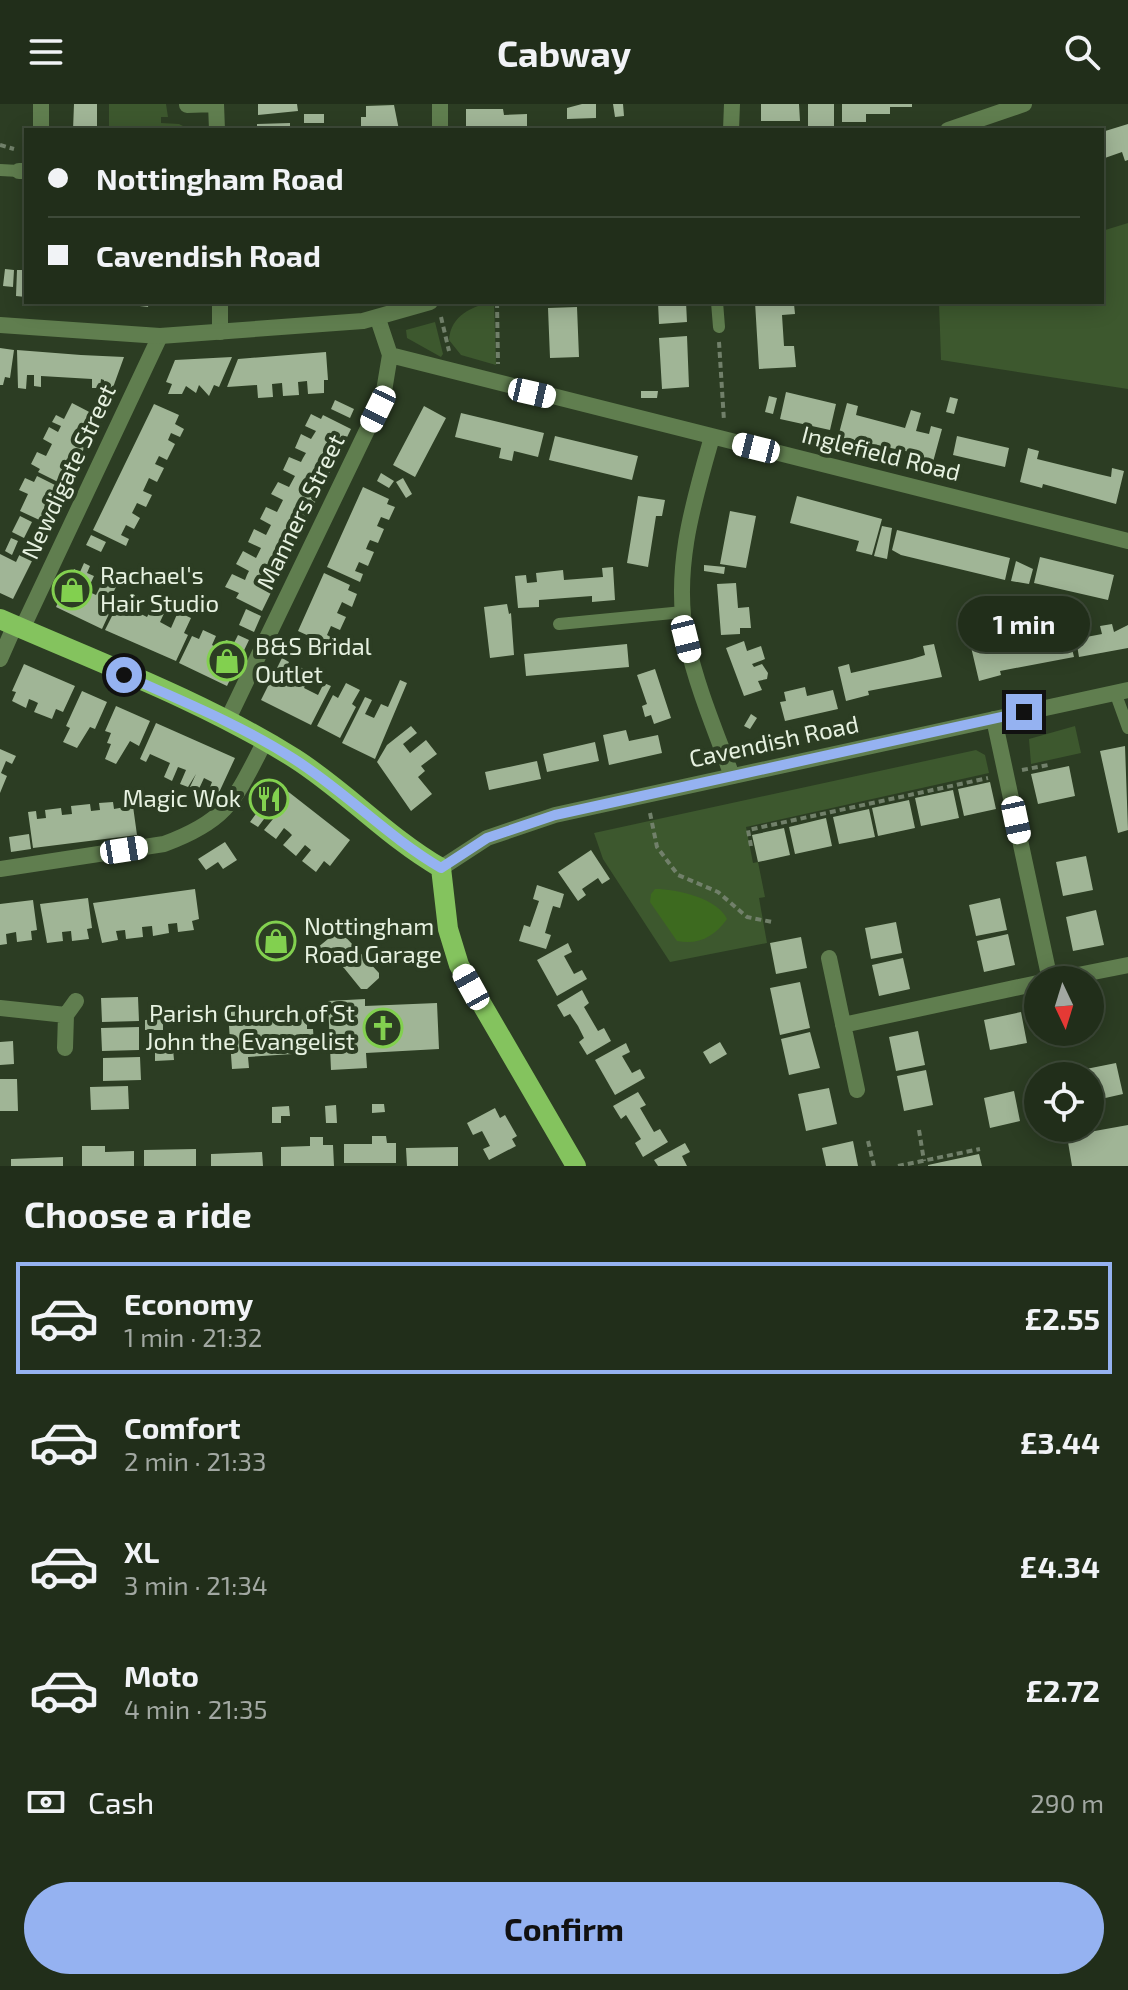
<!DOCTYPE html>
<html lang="en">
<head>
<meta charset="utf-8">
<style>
	body { margin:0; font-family:"Exo 2",sans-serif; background:#293623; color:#f1f3f6; height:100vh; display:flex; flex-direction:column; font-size:30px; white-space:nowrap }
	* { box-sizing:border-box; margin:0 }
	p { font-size:26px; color:#a2a8a2 }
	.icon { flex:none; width:44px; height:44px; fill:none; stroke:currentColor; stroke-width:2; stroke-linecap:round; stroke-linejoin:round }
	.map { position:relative; height:1062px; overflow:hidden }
	.details { display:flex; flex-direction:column; background:#212e1a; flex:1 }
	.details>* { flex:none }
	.guide { position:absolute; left:24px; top:24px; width:1080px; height:176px; border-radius:0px; box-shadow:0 4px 20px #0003,0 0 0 2px #3e4a39; display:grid; align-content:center; height:176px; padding:0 24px; background:#212e1a }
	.needle { width:52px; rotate:176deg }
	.fabs { position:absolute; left:1024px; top:862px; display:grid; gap:16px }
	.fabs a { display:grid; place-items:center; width:80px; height:80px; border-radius:50%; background:#212e1a; box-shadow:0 4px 20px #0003,0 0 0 2px #3e4a39; font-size:40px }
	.end { position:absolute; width:36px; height:36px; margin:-18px; border:10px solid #95b2f1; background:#111; box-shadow:0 0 0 4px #111 }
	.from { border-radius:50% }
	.bubble { position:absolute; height:56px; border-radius:28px; background:#212e1a; box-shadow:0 4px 20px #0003,0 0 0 2px #3e4a39; font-size:26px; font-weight:700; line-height:56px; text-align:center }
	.car { position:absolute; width:24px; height:48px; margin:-24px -12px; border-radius:10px; box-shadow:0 0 6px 2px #0007; background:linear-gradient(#fff 24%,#345 0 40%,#fff 0 76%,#345 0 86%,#fff 0) }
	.guide b { display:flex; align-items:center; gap:28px; height:76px; font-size:30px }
	.guide b+b { border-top:2px solid #3e4a39 }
	.guide i { width:20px; height:20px; background:#f1f3f6 }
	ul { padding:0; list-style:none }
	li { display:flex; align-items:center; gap:24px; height:112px; margin:0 16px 12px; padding:0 8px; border:4px solid transparent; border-radius:0px }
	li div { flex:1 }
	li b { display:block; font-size:30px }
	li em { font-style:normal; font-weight:700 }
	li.on { border-color:#95b2f1 }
	li>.icon { width:72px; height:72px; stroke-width:1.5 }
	h2 { padding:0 24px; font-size:36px; line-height:96px }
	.pay { display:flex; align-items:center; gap:20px; height:88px; padding:0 24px; font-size:30px }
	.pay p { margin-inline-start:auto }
	.primary-button { display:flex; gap:16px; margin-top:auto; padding:16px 24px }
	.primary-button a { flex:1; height:92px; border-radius:48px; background:#95b2f1; color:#111; font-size:32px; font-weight:700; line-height:92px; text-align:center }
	header { display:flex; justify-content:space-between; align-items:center; height:104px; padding:0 24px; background:#212e1a; font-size:36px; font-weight:700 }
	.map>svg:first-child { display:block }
	.green { fill:#3d582e }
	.water { fill:#3d6a1f }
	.building { fill:#a0b596 }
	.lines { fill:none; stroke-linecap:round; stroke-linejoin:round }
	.path { stroke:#71806a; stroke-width:4; stroke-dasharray:6 4; stroke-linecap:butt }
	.service { stroke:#607e4f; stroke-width:12 }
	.minor { stroke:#607e4f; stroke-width:16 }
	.tertiary { stroke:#607e4f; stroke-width:16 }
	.primary { stroke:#84c35e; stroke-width:20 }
	.route { stroke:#95b2f1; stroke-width:10 }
	.labels { text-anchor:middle; stroke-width:8; stroke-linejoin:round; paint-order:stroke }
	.street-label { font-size:24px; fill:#e6f1e0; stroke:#2c3d23 }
	.poi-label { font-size:24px; fill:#e6f1e0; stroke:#2c3d23; text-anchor:start }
</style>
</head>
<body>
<header><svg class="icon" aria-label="menu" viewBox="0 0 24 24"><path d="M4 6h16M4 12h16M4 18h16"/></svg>Cabway<svg class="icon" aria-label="search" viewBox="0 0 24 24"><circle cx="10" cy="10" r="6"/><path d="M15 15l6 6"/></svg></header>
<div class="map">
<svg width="1128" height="1062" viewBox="0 0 1128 1062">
	<rect width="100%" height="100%" fill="#2c3d23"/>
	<path class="green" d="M109,0H166L168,13H161V19L179,20L191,26H109Z
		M1128,119V285L941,256L939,198H1102V127Z
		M494,198L496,261L461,251L449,236C451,211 472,202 494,198Z
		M435,218L443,250L441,253L407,234L406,226Z
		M1075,622L1081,649L1031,660L1029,635Z
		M976,646L985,651L989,669L746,723L753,759L758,758L765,793L759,794L767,839L670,858L603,755L594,729Z"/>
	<path class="water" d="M655,785C677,785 717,794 727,815C714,833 699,841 677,837L650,798L651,790Z"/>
	<path class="building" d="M74,0H97V26H73Z
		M258,0H297L298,7L258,11Z
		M582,0H596V14L567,15V4Z
		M613,0H623L624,12L615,13Z
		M761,0H799L800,17H761Z
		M808,0H834V26H808Z
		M842,0H912V3H890V10H866V18H842Z
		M394,1L399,26H364L361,23V13H366V2Z
		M466,5H503L504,11L527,10V26H466Z
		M304,10H324V19H304Z
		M290,19V26H257V20Z
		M1128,20V56L1125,57L1122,48L1102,55V28Z
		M24,155L26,193L16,192L17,166H23Z
		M5,165L14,166L13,183L3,182Z
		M106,198H149L148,203Z
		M658,198H686L687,218L659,220Z
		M755,198L794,200L795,210L782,211L784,242H794L796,263L759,265Z
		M577,203L579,253L550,254L548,204Z
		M687,232L689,283L662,285L659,234Z
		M0,244L14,246L10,274L5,273L3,281H0Z
		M17,246L81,251L124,253L111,289L105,288L104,276L101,275L100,284H92V275L41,272V283L34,282V271H27L26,285L18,284Z
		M326,248L328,276H324V289L308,290L307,277L298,278L299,291L283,292L282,279L272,280L273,293L258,294L257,281L227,283L238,255Z
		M232,253L219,283L214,281L209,292L199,281L196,289L186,282L182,290H168L172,280L166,278L175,256Z
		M641,287H658L657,294H641Z
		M786,288L836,300L830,326L780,315Z
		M769,292L777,294L773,310L765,308Z
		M950,293L958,295L954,310L946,308Z
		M335,296L354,305L350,314L331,305Z
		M72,299L99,313L66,382L38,368L40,365L31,360L37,348L46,352L52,340L43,335L49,323L58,328L61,322L52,318L56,311L64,315Z
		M847,299L858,302L856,311L905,324L911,306L921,309L916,327L929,330L931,322L942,325L933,358L909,351L910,348L838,333Z
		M154,300L179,311L175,320L184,325L180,333L171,329L168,336L175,340L167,356L159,352L155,360L164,364L157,378L149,374L143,387L152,391L146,403L137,399L132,409L140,414L134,425L126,421L121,431L129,435L126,442L93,426Z
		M424,302L446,314L415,373L393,361Z
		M461,309L544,329L538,353L514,347L512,357L499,354L501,344L455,333Z
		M311,310L321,315L323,311L351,325L262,507L236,494L239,489L225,483L232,470L245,476L247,471L249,467L236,460L243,447L256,454L261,444L248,438L254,425L266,431L271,421L260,415L266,403L277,408L283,396L271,390L278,378L289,383L295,372L283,366L289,353L301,358L303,354L306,349L295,344L301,330L311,335L316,327L305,322Z
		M555,332L638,352L632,376L549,356Z
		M957,332L1009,344L1005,363L953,351Z
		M1028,344L1039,347L1037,355L1098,370L1111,373L1112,364L1124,367L1116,400L1043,380L1042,384L1020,378Z
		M381,369L394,377L389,384L377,377Z
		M37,372L65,386L48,420L20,407L28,390L19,386L25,374L34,378Z
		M403,374L412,390L406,394L396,378Z
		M363,383L389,395L387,400L395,403L389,416L381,413L377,422L384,425L378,439L370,436L368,440L366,445L374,448L368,462L359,458L355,467L363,470L360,478L327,463Z
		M638,392L665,396L662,412H656L648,463L627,459Z
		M797,392L882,415L872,451L856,447L859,437L790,419Z
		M730,407L756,412L746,464L720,460Z
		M20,412L32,418L24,434L12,428Z
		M882,422L892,424L887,455L874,452Z
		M897,426L1010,454L1005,476L901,451L892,446Z
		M91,431L106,438L101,448L86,441Z
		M11,434L18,437L12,451L5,447Z
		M25,439L38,445L13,495L0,489V450L16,458Z
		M1040,453L1114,471L1108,496L1034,479Z
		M1016,457L1033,465L1029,480L1011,477Z
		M84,459L90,462L87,469L94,472L87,487L96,491L104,475L117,481L109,497L114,499L102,525L56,503L74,465L80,468Z
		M704,461L725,463L724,470L704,467Z
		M613,463L615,496L592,498V492L565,494L539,496V503L518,504L515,472L526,471L527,479L537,478L536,469L563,466L564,476L603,473L602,464Z
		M324,469L350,481L348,486L357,490L352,503L342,498L337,509L346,513L340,526L331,522L327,531L334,535L331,542L298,527Z
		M736,479L738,504L749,503L751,524H740V530L721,531L717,480Z
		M131,489L144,495L137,508L147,513L155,498L167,503L160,518L171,524L178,508L191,514L184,529L188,531L176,557L105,526L118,500L124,503Z
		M507,500L509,510L511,509L514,551L490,554L484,503Z
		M246,505L261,512L254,528L239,521Z
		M1066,520L1074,553L1000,567L1001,571L979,577L971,543L982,540L984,549L1044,534L1057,531L1055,523Z
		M1112,520L1114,528L1128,521V544L1079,553L1076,535L1102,530L1100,522Z
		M203,526L216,532L212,541L221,546L226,536L234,539L238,531L249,536L227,582L179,559L192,532L199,535Z
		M744,537L747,547L761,542L765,555L752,560L754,563L762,560L768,569L767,575L758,577L762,586L744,592L726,544Z
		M627,540L629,563L526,572L524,550Z
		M934,540L942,573L868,587L869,591L846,597L838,563L849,560L851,569L912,555L925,551L923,542Z
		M282,554L289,558L281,574L292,579L300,563L312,569L304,584L318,591L324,579L331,582L311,621L261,596Z
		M24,560L75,582L63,608L56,605L52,615L34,608L38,599L34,597L29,595L26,604L12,597L16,588L12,587Z
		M655,565L671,614L654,620L651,611L645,613L642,602L647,600L637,571Z
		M400,576L407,579L375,655L342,639L365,593L372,596L365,610L374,614L381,600L388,603Z
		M346,579L360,586L352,600L356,603L340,634L317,622L333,591L338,594Z
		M805,583L807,592L833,586L838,605L785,617L780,598L786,597L784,588Z
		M82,587L107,598L95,625L90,623L77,644L63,638L70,624L66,622Z
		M116,602L150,617L139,642L130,637L116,660L105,655L111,640L107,639L111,629L105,627Z
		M751,610L757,614L750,625L744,622Z
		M156,619L235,654L216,695L207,691L212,678L204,674L198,687L190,683L196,670L188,683L180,680L186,666L178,663L172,677L164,673L170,659L150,650L146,658L140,655Z
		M411,622L417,629L403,640L410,649L426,636L437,650L421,662L425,667L418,673L432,690L411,707L377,658L387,641Z
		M626,626L629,637L658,631L662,649L609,661L603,631Z
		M595,638L599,657L547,668L543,650Z
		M1125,642L1128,726L1118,729L1100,647Z
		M0,645L16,652L12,660L6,657L1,669L7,672L0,689Z
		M537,657L541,675L489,686L485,668Z
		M1069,662L1075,692L1038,700L1031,670Z
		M272,675L350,736L330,762L324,757L316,768L302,757L311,746L305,741L296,752L283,741L292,731L289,728L284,724L276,735L264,726L273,715L267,711L258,723L250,718L258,707L252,704Z
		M990,678L996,705L964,712L958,685Z
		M953,686L959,714L921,722L915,694Z
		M132,695L137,731L33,744L28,708L36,707L37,715L46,714L45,706L61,704L62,711L72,710L71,702L90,700L91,707L100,706L99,699L113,698L114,705L125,703L124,696Z
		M909,696L915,724L878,732L872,704Z
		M869,705L875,733L839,740L833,713Z
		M826,714L832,742L795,750L789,723Z
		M784,724L790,751L758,758L752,731Z
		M29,730L31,745L11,748L9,733Z
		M225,738L237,756L223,765L218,758L206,766L198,755Z
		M591,746L610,775L602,780L598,774L582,785L586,791L578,797L558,768Z
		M1086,752L1093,786L1063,792L1056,758Z
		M537,781L564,790L560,804L553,802L549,815L545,829L551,831L546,845L519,837L524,821L530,823L539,797L533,795Z
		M195,785L199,815L192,817L194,826L178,828L177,819L168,820L169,829L153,832L152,822L142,823L143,833L126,835L125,826L116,827L118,836L102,839L93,799Z
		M88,794L92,824L87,825L89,835L72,837L71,827L62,828L63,837L47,839L40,800Z
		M1000,794L1007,826L976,832L969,801Z
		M33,796L37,826L31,827L32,836L17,838L16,828L6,830L7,840L0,841V800Z
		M1096,806L1104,841L1073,847L1066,813Z
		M896,818L902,849L871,855L865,824Z
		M339,826L379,869V874L367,885H361L344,864L333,855L329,858L317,844Z
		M1008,830L1015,861L984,868L977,837Z
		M801,833L807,864L776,870L770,839Z
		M568,839L572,848L564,852L574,870L582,866L587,875L557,892L537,856Z
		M903,854L910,885L879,892L872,861Z
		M800,878L810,924L780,931L770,884Z
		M582,886L589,899L584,903L598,927L604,924L611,937L587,951L579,938L584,934L578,922L570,910L564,913L557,901Z
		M138,893L139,917L102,918L101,894Z
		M365,895V902L437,899L439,945L366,949L367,964L331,966L328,897Z
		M247,907L248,919L307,915V925H313L314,940L307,941L308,949L248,953L249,964L232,965L228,908Z
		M1021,908L1027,939L990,946L984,916Z
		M163,915V926H145V916Z
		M139,923V946L102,947L101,924Z
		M918,927L925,961L896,967L889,933Z
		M810,928L820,964L789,971L781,935Z
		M13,937L14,960L0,961V938Z
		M720,938L727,950L710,960L703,948Z
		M626,939L630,948L622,952L632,969L640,965L645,974L615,991L595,956Z
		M173,945L174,956L155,957V946Z
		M140,953L141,976L103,977V954Z
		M1116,959L1123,990L1092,997L1086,965Z
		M926,966L933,1001L904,1007L897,972Z
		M0,975H17L18,1007H0Z
		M128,982L129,1005L91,1006L90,983Z
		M829,984L837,1020L806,1027L798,990Z
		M1014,987L1020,1017L990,1024L984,994Z
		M638,988L646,1001L640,1004L654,1028L660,1025L668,1038L643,1053L635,1039L641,1035L626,1011L621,1015L613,1002Z
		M372,1000H384L385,1008L372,1009Z
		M336,1001L337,1019H326L325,1002Z
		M289,1002L290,1012H281V1019H272V1003Z
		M495,1004L500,1014L505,1011L517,1032L512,1035L516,1042L489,1056L483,1045L490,1042L482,1027L473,1031L467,1019Z
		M1128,1021V1062H1072L1067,1032Z
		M372,1032H386L387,1039H396V1059H344V1040H372Z
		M310,1033H323V1041H333L334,1062H281V1043L310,1042Z
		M853,1037L858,1062H826L822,1044Z
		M685,1039L690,1048L682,1052L687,1062H658L654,1056Z
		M82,1042H105V1048L134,1047V1062H82Z
		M458,1043V1062H407L406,1044Z
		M196,1045V1062H144V1046Z
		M262,1048L263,1062H211V1050Z
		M979,1050L982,1062H928V1061Z
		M63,1053V1062H11V1055Z"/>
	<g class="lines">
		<path class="path" d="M0,41L14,45
			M497,198L498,260
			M441,213L449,247
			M719,238L724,317
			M1022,666L1048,661
			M650,709L657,743L678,771L718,788L747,813L772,818
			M751,742L748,726L988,674
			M919,1026L924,1057
			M868,1037L874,1062
			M898,1062L980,1045"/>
		<path class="service" d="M0,66L19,67
			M717,198L719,223
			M559,520L683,508
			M1115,588L1128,624"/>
		<path class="minor" d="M41,0V26
			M440,0V26
			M187,1L216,0L217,26
			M731,26L732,0
			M19,67H26
			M220,198V228
			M390,251L1128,437
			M712,333C693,399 672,468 687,538C697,584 716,628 732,672
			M22,525L160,232
			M0,555L15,521
			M994,615L1050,876
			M227,617L383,293L390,251L378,215
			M0,765L164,740C229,716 235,695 265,637
			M829,854L857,986
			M1053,876L1128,861
			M0,904L66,911
			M843,921L1038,879
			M65,944L66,911L76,897"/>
		<path class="tertiary" d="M948,26L1024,0
			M0,221L160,232L363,217L430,198
			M441,764L487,734L555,711L1128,586"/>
		<path class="primary" d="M0,515C98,558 203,597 294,654C346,687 386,732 441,764L448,825L459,861L576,1062"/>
	</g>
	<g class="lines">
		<path class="route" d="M124,571C182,597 241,621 294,655C346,688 388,733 441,764L487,734L555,711L1024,608"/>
	</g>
	<defs>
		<symbol id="shop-ring" viewBox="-11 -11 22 22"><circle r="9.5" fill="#2c3d23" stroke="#82d04f" stroke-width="1.5"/><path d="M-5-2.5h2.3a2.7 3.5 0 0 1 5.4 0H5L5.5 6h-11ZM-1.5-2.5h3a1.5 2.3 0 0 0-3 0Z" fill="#82d04f"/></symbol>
		<symbol id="restaurant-ring" viewBox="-11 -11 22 22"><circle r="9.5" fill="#2c3d23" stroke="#82d04f" stroke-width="1.5"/><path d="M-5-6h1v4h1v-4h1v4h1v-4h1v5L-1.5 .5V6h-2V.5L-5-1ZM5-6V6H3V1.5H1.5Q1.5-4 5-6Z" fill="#82d04f"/></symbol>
		<symbol id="church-ring" viewBox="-11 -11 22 22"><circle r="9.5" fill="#2c3d23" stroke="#82d04f" stroke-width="1.5"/><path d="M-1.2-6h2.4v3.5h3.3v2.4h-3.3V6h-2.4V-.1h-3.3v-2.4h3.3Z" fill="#82d04f"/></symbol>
	</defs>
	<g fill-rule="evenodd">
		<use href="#shop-ring" x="50" y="464" width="44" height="44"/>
		<use href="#shop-ring" x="205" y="535" width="44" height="44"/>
		<use href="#restaurant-ring" x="247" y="673" width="44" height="44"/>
		<use href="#shop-ring" x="254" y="815" width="44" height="44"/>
		<use href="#church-ring" x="361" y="902" width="44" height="44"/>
	</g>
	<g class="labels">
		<g class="street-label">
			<text transform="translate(881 350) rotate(14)" y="8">Inglefield Road</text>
			<text transform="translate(69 368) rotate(-65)" y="8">Newdigate Street</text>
			<text transform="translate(301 408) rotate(-64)" y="8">Manners Street</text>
			<text transform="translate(774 638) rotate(-12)" y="8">Cavendish Road</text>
		</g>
		<g class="poi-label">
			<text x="100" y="480">Rachael's<tspan x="100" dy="28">Hair Studio</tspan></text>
			<text x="255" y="551">B&amp;S Bridal<tspan x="255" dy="28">Outlet</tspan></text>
			<text x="241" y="703" text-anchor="end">Magic Wok</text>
			<text x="304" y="831">Nottingham<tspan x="304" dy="28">Road Garage</tspan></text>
			<text x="355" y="918" text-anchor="end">Parish Church of St<tspan x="355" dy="28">John the Evangelist</tspan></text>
		</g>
	</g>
</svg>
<div class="fabs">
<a><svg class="needle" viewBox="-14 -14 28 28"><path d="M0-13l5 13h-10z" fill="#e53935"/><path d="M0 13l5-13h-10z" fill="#a2a8a2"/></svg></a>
<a><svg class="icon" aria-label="locate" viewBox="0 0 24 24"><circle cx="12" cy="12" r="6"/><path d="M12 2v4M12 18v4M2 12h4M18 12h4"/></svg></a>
</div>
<i class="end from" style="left:124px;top:571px"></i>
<i class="end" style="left:1024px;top:608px"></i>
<div class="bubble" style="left:958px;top:492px;width:132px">1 min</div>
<i class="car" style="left:532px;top:289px;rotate:103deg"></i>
<i class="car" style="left:378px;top:305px;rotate:206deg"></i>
<i class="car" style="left:756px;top:344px;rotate:284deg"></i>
<i class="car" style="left:686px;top:535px;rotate:166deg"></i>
<i class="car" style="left:1016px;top:716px;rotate:168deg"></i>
<i class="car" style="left:124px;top:746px;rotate:81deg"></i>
<i class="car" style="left:471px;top:883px;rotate:331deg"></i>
<div class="guide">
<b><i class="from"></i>Nottingham Road</b>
<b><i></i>Cavendish Road</b>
</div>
</div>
<section class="details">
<h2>Choose a ride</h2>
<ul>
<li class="on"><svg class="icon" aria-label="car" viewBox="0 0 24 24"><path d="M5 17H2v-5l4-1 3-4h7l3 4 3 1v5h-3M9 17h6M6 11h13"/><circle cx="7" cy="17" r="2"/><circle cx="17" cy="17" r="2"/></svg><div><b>Economy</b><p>1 min · 21:32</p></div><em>£2.55</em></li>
<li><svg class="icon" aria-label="car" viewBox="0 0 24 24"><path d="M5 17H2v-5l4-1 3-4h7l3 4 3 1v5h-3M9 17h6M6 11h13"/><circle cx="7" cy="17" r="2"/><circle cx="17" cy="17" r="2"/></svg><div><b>Comfort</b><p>2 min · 21:33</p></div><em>£3.44</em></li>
<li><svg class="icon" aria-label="car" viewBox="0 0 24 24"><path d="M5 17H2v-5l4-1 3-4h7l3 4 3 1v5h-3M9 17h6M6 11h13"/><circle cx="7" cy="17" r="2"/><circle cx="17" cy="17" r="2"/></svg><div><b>XL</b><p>3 min · 21:34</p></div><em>£4.34</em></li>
<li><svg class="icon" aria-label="car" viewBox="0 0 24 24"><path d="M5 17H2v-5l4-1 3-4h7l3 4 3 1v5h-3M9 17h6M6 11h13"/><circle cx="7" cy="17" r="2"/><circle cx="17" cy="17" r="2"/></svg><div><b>Moto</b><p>4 min · 21:35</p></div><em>£2.72</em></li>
</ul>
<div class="pay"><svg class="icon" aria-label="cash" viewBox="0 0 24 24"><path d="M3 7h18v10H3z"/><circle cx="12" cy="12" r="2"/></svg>Cash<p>290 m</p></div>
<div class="primary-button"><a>Confirm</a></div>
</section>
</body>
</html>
